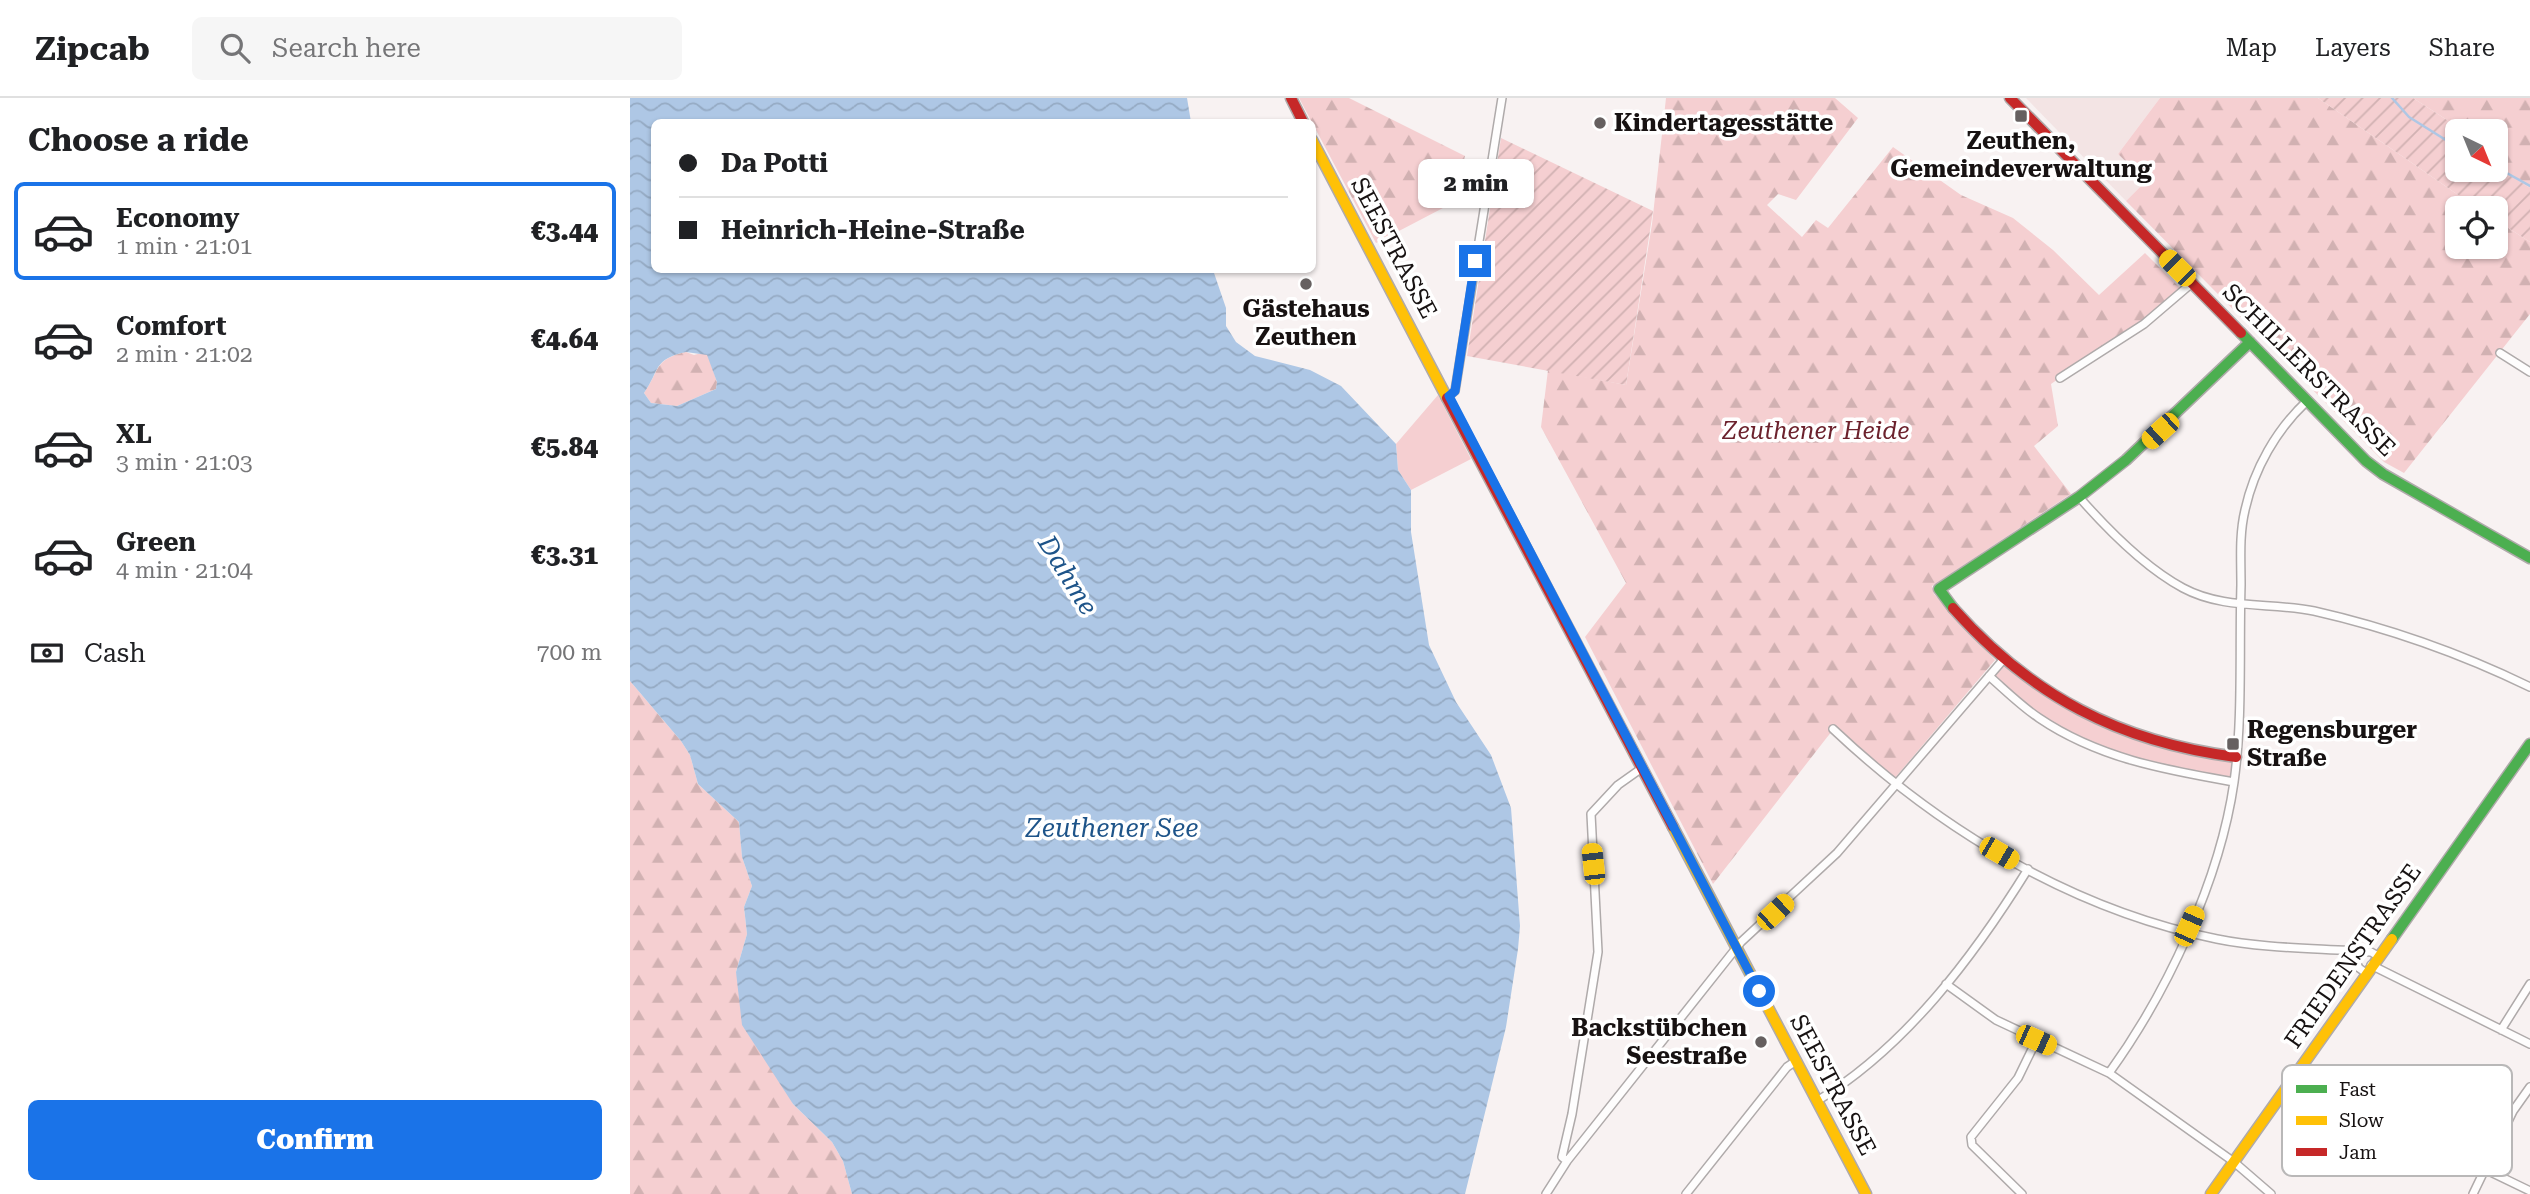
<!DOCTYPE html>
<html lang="en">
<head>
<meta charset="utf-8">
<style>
	body { margin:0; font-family:"Roboto Serif",serif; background:#f6f6f6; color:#202124; height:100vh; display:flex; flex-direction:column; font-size:26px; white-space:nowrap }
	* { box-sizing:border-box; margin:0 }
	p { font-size:23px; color:#757577 }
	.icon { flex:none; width:38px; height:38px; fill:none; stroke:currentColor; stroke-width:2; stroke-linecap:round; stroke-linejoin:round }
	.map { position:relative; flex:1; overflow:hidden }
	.panel { display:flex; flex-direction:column; background:#fff; width:630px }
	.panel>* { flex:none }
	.banner { position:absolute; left:21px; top:21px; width:665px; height:154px; border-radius:10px; box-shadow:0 2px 5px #0004; display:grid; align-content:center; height:154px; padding:0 28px; background:#fff }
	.needle { width:46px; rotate:137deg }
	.controls { position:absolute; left:1815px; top:21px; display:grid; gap:14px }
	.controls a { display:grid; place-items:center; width:63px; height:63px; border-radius:10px; background:#fff; box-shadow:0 2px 5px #0004; font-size:35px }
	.end { position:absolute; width:32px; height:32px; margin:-16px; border:9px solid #1a73e8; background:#fff; box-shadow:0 0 0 4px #fff }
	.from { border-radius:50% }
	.bubble { position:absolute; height:49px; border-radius:10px; background:#fff; box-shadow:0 2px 5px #0004; font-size:23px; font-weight:800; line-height:49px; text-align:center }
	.car { position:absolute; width:21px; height:42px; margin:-21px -10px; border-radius:9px; box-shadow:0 0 5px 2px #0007; background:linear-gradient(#f5c518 24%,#345 0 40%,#f5c518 0 76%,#345 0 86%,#f5c518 0) }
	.banner b { display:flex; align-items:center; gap:24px; height:66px; font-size:26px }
	.banner b+b { border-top:2px solid #e0e0e0 }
	.banner i { width:18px; height:18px; background:#202124 }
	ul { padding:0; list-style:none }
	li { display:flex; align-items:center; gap:21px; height:98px; margin:0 14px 10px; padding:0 14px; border:4px solid transparent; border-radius:10px }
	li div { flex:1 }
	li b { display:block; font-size:26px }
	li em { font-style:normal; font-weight:800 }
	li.on { border-color:#1a73e8 }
	li>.icon { width:63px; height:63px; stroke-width:1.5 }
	h2 { padding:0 28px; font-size:32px; line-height:84px }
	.pay { display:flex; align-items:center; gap:18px; height:77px; padding:0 28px; font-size:26px }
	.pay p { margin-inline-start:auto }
	.button { display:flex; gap:14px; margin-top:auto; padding:14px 28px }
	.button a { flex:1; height:80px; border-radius:10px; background:#1a73e8; color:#fff; font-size:28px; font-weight:800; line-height:80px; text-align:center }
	header { display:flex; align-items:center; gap:42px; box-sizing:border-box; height:98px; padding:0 35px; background:#fff; border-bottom:2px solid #e0e0e0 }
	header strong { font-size:33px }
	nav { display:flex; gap:38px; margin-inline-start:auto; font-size:24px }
	.search { width:490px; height:63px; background:#f6f6f6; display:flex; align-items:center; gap:18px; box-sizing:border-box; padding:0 24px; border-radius:10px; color:#757577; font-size:26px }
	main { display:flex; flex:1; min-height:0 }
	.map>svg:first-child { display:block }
	.built { fill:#f3e4e4 }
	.forest { fill:url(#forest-firs) }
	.park { fill:#f5cfd1 }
	.garden { fill:url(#garden-furrows) }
	.water { fill:url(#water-waves); fill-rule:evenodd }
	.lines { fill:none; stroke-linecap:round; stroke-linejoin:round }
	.stream { stroke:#aec7e5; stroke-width:2.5 }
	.street-casing { stroke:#afaaaa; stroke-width:10 }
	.fast-casing { stroke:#afaaaa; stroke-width:13 }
	.slow-casing { stroke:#afaaaa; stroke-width:13 }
	.jam-casing { stroke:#afaaaa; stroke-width:13 }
	.street { stroke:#fefdfd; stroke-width:7 }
	.fast { stroke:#4caf50; stroke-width:10 }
	.slow { stroke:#ffc107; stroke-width:10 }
	.jam { stroke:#c62828; stroke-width:10 }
	.route { stroke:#1a73e8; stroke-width:9 }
	.poi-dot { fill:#666060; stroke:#fff; stroke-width:2.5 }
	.labels { text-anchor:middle; stroke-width:7; stroke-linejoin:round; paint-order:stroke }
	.poi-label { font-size:24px; font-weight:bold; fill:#171212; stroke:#fff; text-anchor:start }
	.street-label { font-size:24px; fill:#171212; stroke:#fff }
	.park-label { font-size:24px; font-style:italic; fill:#6c222d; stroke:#fff }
	.water-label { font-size:26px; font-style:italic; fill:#1e5489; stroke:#fff }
	.key { fill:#fff; stroke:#b9b8b8; stroke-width:2 }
	.key-label { font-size:19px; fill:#171212 }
</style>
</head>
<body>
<header>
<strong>Zipcab</strong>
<div class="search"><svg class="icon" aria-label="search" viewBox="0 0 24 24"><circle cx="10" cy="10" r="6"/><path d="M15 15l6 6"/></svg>Search here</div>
<nav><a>Map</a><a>Layers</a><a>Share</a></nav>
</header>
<main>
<section class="panel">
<h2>Choose a ride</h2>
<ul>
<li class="on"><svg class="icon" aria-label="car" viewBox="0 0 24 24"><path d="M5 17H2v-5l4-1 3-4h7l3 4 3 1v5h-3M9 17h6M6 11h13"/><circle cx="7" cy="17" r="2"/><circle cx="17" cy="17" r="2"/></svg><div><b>Economy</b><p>1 min · 21:01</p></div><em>€3.44</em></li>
<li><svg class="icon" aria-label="car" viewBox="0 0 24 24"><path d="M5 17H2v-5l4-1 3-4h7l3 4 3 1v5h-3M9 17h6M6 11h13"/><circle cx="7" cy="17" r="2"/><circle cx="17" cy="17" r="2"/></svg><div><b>Comfort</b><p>2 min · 21:02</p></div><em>€4.64</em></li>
<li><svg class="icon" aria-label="car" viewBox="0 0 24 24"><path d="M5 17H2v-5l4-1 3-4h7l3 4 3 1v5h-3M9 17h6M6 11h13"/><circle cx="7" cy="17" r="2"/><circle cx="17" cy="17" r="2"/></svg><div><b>XL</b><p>3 min · 21:03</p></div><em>€5.84</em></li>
<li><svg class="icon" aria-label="car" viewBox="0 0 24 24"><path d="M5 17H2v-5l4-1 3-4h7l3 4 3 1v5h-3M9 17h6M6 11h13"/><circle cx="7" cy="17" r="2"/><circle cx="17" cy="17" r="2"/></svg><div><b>Green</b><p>4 min · 21:04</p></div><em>€3.31</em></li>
</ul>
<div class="pay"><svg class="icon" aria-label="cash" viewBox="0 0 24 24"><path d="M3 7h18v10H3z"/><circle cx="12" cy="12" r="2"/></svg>Cash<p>700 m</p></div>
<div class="button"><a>Confirm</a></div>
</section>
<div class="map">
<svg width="1900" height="1096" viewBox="0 0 1900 1096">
	<defs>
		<pattern id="forest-firs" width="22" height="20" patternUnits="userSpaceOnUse" patternTransform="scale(1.75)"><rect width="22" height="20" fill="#f5cfd1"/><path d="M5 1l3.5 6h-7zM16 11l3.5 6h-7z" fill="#d1b1b2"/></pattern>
		<pattern id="garden-furrows" width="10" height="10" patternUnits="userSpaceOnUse" patternTransform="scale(1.75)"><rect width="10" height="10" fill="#f5cfd1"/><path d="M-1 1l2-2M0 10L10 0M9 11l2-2" fill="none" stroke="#d1b1b2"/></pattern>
		<pattern id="water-waves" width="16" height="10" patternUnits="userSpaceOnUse" patternTransform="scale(1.75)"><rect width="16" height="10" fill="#aec7e5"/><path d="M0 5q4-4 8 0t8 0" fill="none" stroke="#95aac3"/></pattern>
	</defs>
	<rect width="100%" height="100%" fill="#f8f2f2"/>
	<path class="built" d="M1396,0H1530L1488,56L1516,83L1496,103Z"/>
	<path class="forest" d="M669,0H719L835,58L830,79L834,99L746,145Z
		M1036,0H1205L1228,20L1166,102L1148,96L1137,107L1172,139L1186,122L1198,130L1263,49L1331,97L1383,120L1423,152L1469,197L1515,155L1550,190L1519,218L1421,286L1428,328L1404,348L1441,396L1302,488L1304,496L1365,562L1264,681L1205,629L1083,786L955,539L996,485L911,329L918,272L996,287L1022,126Z
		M1530,0H1688L1847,110H1827V149H1866V122L1900,144V216L1774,375L1754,364L1496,103L1516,83L1488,56Z
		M1783,0H1900V90L1866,68V33H1834Z
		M56,254L64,257L75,254L78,257L87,284L86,291L47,308L21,305L14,295C30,272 24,261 56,254Z
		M0,583L51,643L60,657L68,686L109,724L112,759L122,788L114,809L117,836L106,874L163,1006L202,1044L213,1063L222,1096H0Z"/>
	<path class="park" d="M808,297L841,361L781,392L768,372L766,346Z
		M1374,568L1420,601L1534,649L1602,663L1600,680C1533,669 1468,656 1410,617C1394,606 1380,591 1365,578Z"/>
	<path class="garden" d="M1688,0H1783L1834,33H1827V72H1866V68L1900,90V144L1866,122V110H1847Z
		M871,40L1023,113L996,287L837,258Z"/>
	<path class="water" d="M0,0H557L561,24H24V172H583L596,210V228L606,244L625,258L680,272L711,288L766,346L768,372L781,392V434L799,547L826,604L861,657L881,710L890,828L888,851L876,929L835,1096H222L213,1063L202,1044L163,1006L112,927L106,874L117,836L114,809L122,788L112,759L109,724L68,686L60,657L51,643L0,583ZM56,254L77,257L87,284L86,291L47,308L21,305L14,295C30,272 23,261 56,254Z"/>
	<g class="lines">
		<path class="stream" d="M1762,0L1779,19L1827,49
			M1866,69L1900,88"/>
		<defs>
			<path id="street" d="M1870,255L1900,274
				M1430,280L1514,226L1562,185
				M819,298L825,293L872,0
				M1449,399C1478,432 1514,469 1553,490C1594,512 1640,504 1684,513C1759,530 1830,555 1900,589
				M1359,578C1375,592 1391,608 1409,620C1468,660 1535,672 1604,684
				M1203,631C1309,731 1442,812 1587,841C1636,851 1691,850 1741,854L1748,858
				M1720,852L1729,870L1736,875
				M1741,867L1900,946
				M1316,886L1366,922L1479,975L1604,1064L1641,1096
				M1871,932L1900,886
				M1479,975C1537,895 1590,782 1604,684C1613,619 1609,552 1611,487C1611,462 1609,437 1615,412C1624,371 1646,332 1677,303
				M1664,979L1900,1093
				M1187,1003C1276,949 1344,858 1398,771
				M937,1063L932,1059L942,1016L968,854L961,716L988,687L1012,670
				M916,1096L937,1063L1111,844L1207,755L1373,562
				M1056,1096L1157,969L1166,963
				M1392,1096L1342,1047L1341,1039L1388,980L1407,941
				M1843,1096L1883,1013L1900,989"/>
			<path id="fast" d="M1611,235L1736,363L1753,376L1900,460
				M1323,510L1309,491L1449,399L1496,362L1620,244
				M1762,841L1900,646"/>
			<path id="slow" d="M682,42L817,300
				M1043,729L1236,1096
				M1581,1096L1762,841"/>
			<path id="jam" d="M661,0L673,24
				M1380,0L1611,235
				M817,300L1043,729
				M1323,510C1401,598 1490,644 1606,659"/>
		</defs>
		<use href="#street" class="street-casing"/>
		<use href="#fast" class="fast-casing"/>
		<use href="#slow" class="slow-casing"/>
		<use href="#jam" class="jam-casing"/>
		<use href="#street" class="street"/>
		<use href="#fast" class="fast"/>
		<use href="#slow" class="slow"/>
		<use href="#jam" class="jam"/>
	</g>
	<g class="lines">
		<path class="route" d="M845,163L825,293L819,298L1129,893"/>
	</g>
	<g class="poi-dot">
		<rect x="1384" y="11" width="14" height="14" rx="3.5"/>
		<circle cx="970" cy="25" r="7"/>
		<circle cx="676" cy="186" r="7"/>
		<rect x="1596" y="639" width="14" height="14" rx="3.5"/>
		<circle cx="1131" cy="944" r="7"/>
	</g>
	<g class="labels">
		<g class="poi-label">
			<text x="984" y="33">Kindertagesstätte</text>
			<text x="1391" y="51" text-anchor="middle">Zeuthen,<tspan x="1391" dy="28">Gemeindeverwaltung</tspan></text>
			<text x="676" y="219" text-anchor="middle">Gästehaus<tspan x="676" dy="28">Zeuthen</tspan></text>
			<text x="1617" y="640">Regensburger<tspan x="1617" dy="28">Straße</tspan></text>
			<text x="1117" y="938" text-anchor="end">Backstübchen<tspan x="1117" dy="28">Seestraße</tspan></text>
		</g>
		<g class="street-label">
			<text transform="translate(764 150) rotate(62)" y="8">SEESTRASSE</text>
			<text transform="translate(1679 272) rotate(45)" y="8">SCHILLERSTRASSE</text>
			<text transform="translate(1723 858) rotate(-55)" y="8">FRIEDENSTRASSE</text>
			<text transform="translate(1203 987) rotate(62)" y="8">SEESTRASSE</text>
		</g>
		<g class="park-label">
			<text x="1186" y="341">Zeuthener Heide</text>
		</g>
		<g class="water-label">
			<text transform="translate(438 477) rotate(58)" y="9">Dahme</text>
			<text x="482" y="739">Zeuthener See</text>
		</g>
	</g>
	<rect x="1652" y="967" width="230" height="111" rx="10" class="key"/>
	<rect x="1666" y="987" width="31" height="8" fill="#4caf50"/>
	<rect x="1666" y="1018" width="31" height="9" fill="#ffc107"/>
	<rect x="1666" y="1050" width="31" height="8" fill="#c62828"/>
	<g class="key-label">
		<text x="1709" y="998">Fast</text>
		<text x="1709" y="1029">Slow</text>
		<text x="1709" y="1061">Jam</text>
	</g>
</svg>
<div class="controls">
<a><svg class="needle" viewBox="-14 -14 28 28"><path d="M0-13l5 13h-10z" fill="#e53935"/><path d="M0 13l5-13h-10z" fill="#757577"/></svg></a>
<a><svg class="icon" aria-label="locate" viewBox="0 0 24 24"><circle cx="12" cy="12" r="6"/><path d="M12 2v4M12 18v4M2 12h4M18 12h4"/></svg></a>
</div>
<i class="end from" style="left:1129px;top:893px"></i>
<i class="end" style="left:845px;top:163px"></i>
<div class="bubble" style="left:788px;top:61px;width:116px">2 min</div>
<i class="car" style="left:1547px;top:170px;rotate:315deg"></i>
<i class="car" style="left:1530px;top:333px;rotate:228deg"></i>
<i class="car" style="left:1369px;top:755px;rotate:120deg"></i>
<i class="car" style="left:963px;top:766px;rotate:354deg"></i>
<i class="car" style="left:1145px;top:814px;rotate:47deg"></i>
<i class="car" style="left:1559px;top:828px;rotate:24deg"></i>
<i class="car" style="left:1406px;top:942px;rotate:114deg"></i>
<div class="banner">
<b><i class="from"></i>Da Potti</b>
<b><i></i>Heinrich-Heine-Straße</b>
</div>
</div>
</main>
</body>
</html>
